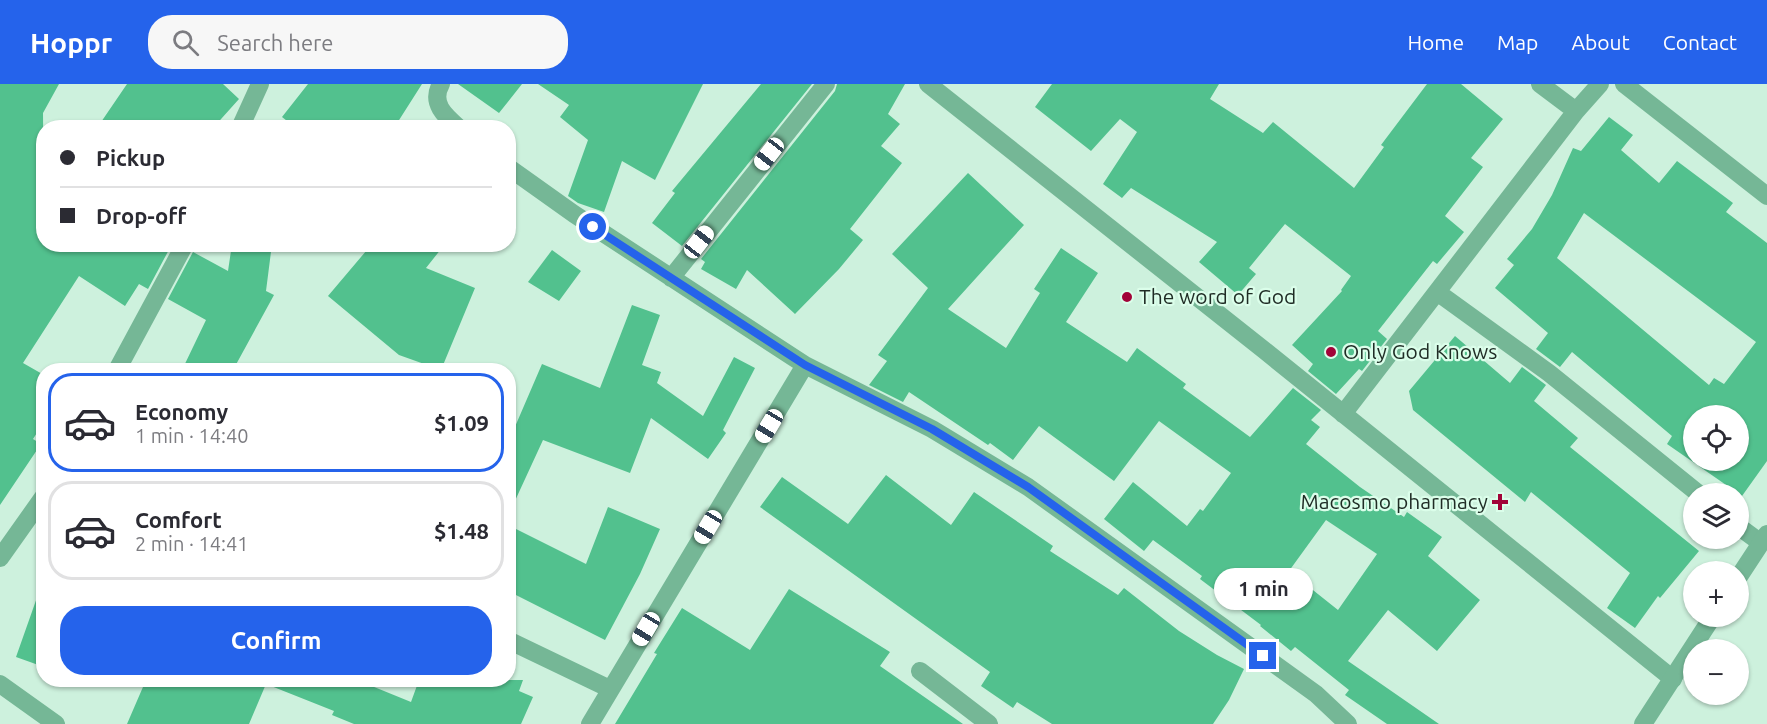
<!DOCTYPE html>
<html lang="en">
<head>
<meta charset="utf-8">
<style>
	body { margin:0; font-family:Ubuntu,sans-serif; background:#f7f7f7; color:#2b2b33; height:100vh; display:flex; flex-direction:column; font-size:22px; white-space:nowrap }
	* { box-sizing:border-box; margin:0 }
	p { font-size:20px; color:#7c7c81 }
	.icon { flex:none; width:33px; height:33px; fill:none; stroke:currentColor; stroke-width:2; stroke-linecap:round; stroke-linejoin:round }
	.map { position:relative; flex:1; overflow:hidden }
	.sheet { position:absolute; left:36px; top:279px; width:480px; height:324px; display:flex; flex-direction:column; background:#fff; border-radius:24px; box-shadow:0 2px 4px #0004 }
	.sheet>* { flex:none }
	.guide { position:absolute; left:36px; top:36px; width:480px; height:132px; border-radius:24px; box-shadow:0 2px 4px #0004; display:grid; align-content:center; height:132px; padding:0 24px; background:#fff }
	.buttons { position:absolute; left:1683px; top:321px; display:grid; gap:12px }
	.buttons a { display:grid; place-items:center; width:66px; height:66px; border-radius:50%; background:#fff; box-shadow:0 2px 4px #0004; font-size:30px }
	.end { position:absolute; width:27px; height:27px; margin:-14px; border:8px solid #2563eb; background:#fff; box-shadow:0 0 0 3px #fff }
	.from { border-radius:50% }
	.bubble { position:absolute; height:42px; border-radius:21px; background:#fff; box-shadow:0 2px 4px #0004; font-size:20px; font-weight:600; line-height:42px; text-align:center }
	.car { position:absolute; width:18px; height:36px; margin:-18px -9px; border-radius:8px; box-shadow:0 0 4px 2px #0007; background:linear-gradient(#fff 24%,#345 0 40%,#fff 0 76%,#345 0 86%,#fff 0) }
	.guide b { display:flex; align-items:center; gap:21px; height:57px; font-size:22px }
	.guide b+b { border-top:2px solid #e1e1e2 }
	.guide i { width:15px; height:15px; background:#2b2b33 }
	ul { padding:10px 0 0; list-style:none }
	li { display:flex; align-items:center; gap:18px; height:99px; margin:0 12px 9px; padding:0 12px; border:3px solid #e1e1e2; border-radius:24px }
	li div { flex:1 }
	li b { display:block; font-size:22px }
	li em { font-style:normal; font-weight:600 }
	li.on { border-color:#2563eb }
	li>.icon { width:54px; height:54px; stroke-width:1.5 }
	.primary-button { display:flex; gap:12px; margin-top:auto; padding:12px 24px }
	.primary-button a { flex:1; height:69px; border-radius:24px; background:#2563eb; color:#fff; font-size:24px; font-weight:600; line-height:69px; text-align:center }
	header { display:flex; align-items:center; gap:36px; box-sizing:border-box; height:84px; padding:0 30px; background:#2563eb; color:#fff }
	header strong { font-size:28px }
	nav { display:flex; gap:33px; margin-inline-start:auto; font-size:21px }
	.search { width:420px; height:54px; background:#f7f7f7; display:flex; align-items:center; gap:15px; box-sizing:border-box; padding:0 21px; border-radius:24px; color:#7c7c81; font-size:22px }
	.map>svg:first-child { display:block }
	.building { fill:#52c18e; fill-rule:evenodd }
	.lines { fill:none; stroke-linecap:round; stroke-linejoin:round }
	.minor { stroke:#75b796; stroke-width:18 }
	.tertiary { stroke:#75b796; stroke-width:18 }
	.route { stroke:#2563eb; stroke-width:8 }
	.poi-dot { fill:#a20338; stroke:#dbfeea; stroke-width:2 }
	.labels { text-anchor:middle; stroke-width:4.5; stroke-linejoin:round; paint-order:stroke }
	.poi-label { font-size:21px; fill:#1f2c25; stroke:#dbfeea; text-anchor:start }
</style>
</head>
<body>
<header>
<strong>Hoppr</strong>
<div class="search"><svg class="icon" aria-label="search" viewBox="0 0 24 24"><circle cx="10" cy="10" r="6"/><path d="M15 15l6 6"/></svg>Search here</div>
<nav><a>Home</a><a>Map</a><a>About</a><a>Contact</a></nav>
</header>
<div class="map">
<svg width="1767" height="640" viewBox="0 0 1767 640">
	<rect width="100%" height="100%" fill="#cdf1dd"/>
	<path class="building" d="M0,0H59L43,29L44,160H172L148,205L139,200L125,222L79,192L23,279L44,291V338L33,355L41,360L0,421Z
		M127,0H223L239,15L213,44H97Z
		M308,0H422L394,44H296L282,33Z
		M458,0H522L499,29Z
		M538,0H703L655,96L622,77L604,128L578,119L568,112L588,56L560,33L569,21Z
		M761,0H812L682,162L652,139L675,109L672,107Z
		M837,0H905L888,30L900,40L881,62L902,79L850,145L863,156L839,185L795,230L747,186L736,205L701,185L705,178L701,175L835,7Z
		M1052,0H1219L1210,15L1263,49L1273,38L1354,104L1384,63L1381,61L1427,0H1461L1503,35L1471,74L1483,83L1445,132L1464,148L1437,180L1433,177L1378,247L1387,255L1362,287L1359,285L1336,310L1308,287L1313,280L1292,261L1342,207L1341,206L1351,192L1285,140L1249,184L1256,190L1238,211L1199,178L1217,158L1131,104L1122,114L1103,100L1137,48L1120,35L1091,67L1035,23Z
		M1609,33L1633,51L1621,66L1659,99L1677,77L1733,119L1726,128L1767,159V377L1742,412L1667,360L1672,352L1572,268L1560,283L1536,265L1548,249L1495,204L1514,181L1507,175L1532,145L1552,111L1573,64L1581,67ZM1584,129L1756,258L1724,300L1714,294L1709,301L1557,174ZM1694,332H1738V376H1694Z
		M968,89L1024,141L948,225L1006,264L1040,209L1034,205L1061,164L1098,189L1066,238L1127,278L1137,264L1186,300L1183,304L1250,353L1293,304L1321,326L1311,336L1320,343L1306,360L1360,403L1404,433L1407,428L1442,453L1428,472L1480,516L1437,567L1388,526L1348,577L1439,640H1387L1345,611L1349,606L1295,563L1291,567L1260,542L1261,541L1200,495L1202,492L1153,456L1144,467L1104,435L1133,398L1187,442L1200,425L1203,427L1231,389L1159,337L1114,397L1039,342L1013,376L990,359L988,361L909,308L903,318L869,301L887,277L878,271L928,204L892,170ZM1326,436L1377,470L1338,526L1289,487Z
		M232,160H272L266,207L274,211L233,286H182L206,236L168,215L193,168L228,187Z
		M372,160H445L426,184L475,204L441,286L399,271L328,212Z
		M552,166L581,187L559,217L528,198Z
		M632,221L660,231L642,281L661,288L657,299L703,332L734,273L755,284L723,346L726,349L708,375L651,334L630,389L543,356L508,432V359L542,280L600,304Z
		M1455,252L1510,299L1522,283L1546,301L1534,317L1578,354L1570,363L1699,467L1660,514L1658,512L1635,544L1607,524L1630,489L1531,408L1525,418L1413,326L1409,307Z
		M886,391L951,441L974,408L1053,462L1050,467L1118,511L1124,504L1179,547L1217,571L1244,585L1229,616L1213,640H1052L1017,618L1013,624L981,602L990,588L760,423L782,393L848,440Z
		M608,423L660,445L640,490L605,556L508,507V441L586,480Z
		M40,505H44V583L16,573Z
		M789,505L890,568L880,582L963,640H615L657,570L654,569L682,524L750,566Z
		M146,596H357L411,618L419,596H468L487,602L490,596H523L519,607L533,613L521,640H354L332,631L334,627L266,600L249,640H127Z"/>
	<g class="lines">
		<path class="minor" d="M441,0C430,19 445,32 459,44
			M928,0L1264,266L1673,595
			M1540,0L1576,27
			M1624,0L1767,112
			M240,44L260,0
			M508,83L574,130L805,281L932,345L1028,403L1316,610L1348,640
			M671,194L826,0
			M1437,208L1549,289L1699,410
			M117,286L185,160
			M1343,330L1576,27L1600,0
			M1738,442L1761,459
			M0,474L44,412
			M508,556L610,605
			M920,587L989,640
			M0,600L56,640
			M590,640L805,281"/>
		<path class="tertiary" d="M1738,494L1767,450
			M1643,640L1713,532"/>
	</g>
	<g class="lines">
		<path class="route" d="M593,143L805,281L932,345L1028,403L1263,572"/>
	</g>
	<g class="poi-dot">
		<circle cx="1127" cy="213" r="6"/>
		<circle cx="1331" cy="268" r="6"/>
		<path d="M1497 409h6v6h6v6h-6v6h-6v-6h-6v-6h6z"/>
	</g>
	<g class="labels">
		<g class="poi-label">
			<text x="1139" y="220">The word of God</text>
			<text x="1343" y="275">Only God Knows</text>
			<text x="1488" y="425" text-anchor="end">Macosmo pharmacy</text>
		</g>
	</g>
</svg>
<div class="buttons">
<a><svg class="icon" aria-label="locate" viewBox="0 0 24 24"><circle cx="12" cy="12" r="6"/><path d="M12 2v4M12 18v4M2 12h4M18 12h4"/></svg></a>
<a><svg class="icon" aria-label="layers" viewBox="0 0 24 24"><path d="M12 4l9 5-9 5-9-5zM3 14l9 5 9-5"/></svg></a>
<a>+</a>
<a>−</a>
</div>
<i class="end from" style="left:593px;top:143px"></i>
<i class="end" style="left:1263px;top:572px"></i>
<div class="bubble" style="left:1214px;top:484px;width:99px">1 min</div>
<i class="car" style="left:769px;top:70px;rotate:218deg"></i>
<i class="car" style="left:699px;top:158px;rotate:38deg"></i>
<i class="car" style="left:769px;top:342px;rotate:211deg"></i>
<i class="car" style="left:708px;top:443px;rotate:211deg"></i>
<i class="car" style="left:646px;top:545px;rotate:211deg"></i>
<div class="guide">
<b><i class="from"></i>Pickup</b>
<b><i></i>Drop-off</b>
</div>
<section class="sheet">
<ul>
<li class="on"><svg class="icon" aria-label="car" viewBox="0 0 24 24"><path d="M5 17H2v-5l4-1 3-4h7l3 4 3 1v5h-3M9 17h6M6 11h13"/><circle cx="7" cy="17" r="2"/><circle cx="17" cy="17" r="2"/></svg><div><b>Economy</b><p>1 min · 14:40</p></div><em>$1.09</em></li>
<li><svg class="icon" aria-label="car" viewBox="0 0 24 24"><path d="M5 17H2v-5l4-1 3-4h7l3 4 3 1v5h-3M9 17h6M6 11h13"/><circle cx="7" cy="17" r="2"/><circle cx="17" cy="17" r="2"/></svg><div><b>Comfort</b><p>2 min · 14:41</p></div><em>$1.48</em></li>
</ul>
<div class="primary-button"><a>Confirm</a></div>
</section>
</div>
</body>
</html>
